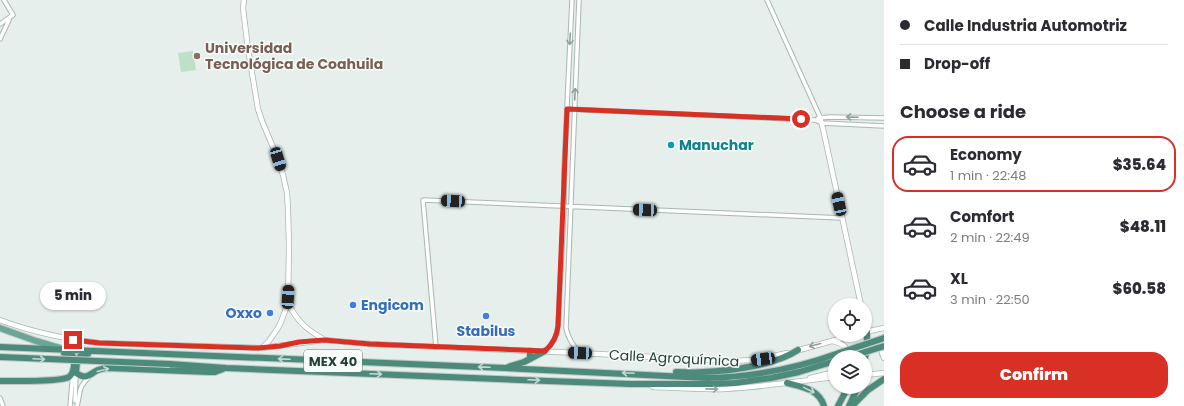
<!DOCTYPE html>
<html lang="en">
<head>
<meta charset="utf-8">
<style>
	body { margin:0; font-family:Poppins,sans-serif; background:#f7f7f7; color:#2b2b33; height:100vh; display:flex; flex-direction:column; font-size:15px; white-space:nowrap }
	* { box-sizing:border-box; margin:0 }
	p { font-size:13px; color:#7c7c81 }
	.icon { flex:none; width:22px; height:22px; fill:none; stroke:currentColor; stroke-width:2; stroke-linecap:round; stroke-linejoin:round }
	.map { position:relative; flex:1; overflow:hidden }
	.side { display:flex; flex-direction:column; background:#fff; width:300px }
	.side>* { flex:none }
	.banner { display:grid; align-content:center; height:88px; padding:0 16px; background:#fff }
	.controls { position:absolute; left:828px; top:298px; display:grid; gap:8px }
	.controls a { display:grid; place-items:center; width:44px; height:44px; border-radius:50%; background:#fff; box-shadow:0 1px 3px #0004; font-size:20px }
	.end { position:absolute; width:18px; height:18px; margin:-9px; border:5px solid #d93025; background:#fff; box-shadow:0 0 0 2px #fff }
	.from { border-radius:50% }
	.bubble { position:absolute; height:28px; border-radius:14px; background:#fff; box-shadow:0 1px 3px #0004; font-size:13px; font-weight:800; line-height:28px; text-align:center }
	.car { position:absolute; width:12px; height:24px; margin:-12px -6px; border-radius:5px; box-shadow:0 0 3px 1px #0007; background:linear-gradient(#222 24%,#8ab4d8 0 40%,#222 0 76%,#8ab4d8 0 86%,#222 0) }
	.banner b { display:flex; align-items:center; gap:14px; height:38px; font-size:15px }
	.banner b+b { border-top:1px solid #e1e1e2 }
	.banner i { width:10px; height:10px; background:#2b2b33 }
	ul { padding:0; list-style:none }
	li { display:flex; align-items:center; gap:12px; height:56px; margin:0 8px 6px; padding:0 8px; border:2px solid transparent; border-radius:16px }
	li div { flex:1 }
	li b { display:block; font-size:15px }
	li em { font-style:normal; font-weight:800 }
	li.current { border-color:#d93025 }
	li>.icon { width:36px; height:36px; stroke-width:1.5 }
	h2 { padding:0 16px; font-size:18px; line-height:48px }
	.button { display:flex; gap:8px; margin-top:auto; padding:8px 16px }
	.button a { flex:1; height:46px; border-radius:16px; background:#d93025; color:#fff; font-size:16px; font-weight:800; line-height:46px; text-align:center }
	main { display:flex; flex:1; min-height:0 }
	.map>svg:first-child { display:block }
	.green { fill:#bfe0c8 }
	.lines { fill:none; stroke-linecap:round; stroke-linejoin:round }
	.minor-casing { stroke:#a8b8b2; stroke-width:5.5 }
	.tertiary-casing { stroke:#a8b8b2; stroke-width:6 }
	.primary-casing { stroke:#c2cac8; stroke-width:8 }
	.trunk-casing { stroke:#c2cac8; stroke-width:8 }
	.minor { stroke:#fff; stroke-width:3.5 }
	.tertiary { stroke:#fff; stroke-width:4.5 }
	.primary { stroke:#6aa596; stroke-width:6 }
	.trunk { stroke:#4c8a7c; stroke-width:6 }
	.trunk-bridge-casing { stroke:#c2cac8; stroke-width:8; stroke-linecap:butt }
	.trunk-bridge { stroke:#4c8a7c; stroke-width:6 }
	.oneway { stroke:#92a09c }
	.oneway2 { stroke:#c4d9d4 }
	.route { stroke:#d93025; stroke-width:5 }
	.education-dot { fill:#8d6e63; stroke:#f7fbf9; stroke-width:1.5 }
	.culture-dot { fill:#0f9aa8; stroke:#f7fbf9; stroke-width:1.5 }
	.shop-dot { fill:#3f7fe0; stroke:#f7fbf9; stroke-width:1.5 }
	.labels { text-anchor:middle; stroke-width:3; stroke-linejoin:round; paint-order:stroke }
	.shield { fill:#f7fbf9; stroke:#637a73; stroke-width:1 }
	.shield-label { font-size:13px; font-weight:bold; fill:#24423a }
	.education-label { font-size:14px; font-weight:bold; fill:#785e54; stroke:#f7fbf9; text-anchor:start }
	.culture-label { font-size:14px; font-weight:bold; fill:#0d838f; stroke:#f7fbf9; text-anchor:start }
	.shop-label { font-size:14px; font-weight:bold; fill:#366cbe; stroke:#f7fbf9; text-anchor:start }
	.street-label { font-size:14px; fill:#24423a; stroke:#f7fbf9 }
</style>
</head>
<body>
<main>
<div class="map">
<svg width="884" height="406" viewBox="0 0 884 406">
	<rect width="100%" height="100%" fill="#e6efeb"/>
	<path class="green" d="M193,51L196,70L181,72L178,53Z"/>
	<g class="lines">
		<defs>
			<path id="minor" d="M579,0L566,328C568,338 573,346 580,353
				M767,0L820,117
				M0,24L13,15L4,0
				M0,39L9,20
				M567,109L815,120L822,123L884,126
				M818,118L831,117L884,118
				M436,347L423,200L842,218
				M545,351C553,344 557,337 558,326L564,207V170L572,0
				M0,398L3,406
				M75,401L76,373
				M70,406L73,373
				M77,406C81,391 77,389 89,377"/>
			<path id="tertiary" d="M244,0L243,8L248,49L258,109L262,121L278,159L283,175L287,193L288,210L289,245L288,303L281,322L278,328L269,341L262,348
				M820,117L824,133L861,305
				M288,303C297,321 306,329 323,339
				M0,320C32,332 66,339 100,343L262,348L324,340L371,344L580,353L728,361L755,360L787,353
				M865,323L867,332
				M865,332L884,328
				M884,337C880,345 880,351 884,358
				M832,341C842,343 849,347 850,357
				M796,351L853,335
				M865,375L884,373
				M810,378L835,372
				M653,387C677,388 702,390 726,389C762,387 799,381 835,377"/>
			<path id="primary" d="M0,328L36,341L63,349"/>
			<path id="trunk" d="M0,347L505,368L707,378C753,377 795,369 839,353
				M530,351V359
				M88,354C76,354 77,363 76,373C87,380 88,375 98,370C101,369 105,368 108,368L209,372H215L223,369
				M865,358L867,347V332
				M170,364L226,368L520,380L631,384H714L735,383L771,378L799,372L835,361
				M508,367L524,362L545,351
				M676,372C685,372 694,373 703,372C731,371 775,365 798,350
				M0,381C11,381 61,382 69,377C73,374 73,371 74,366C74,361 75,358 72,355L64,353
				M787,383C802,387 819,389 824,406
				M838,406L848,387
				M849,406L858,387
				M852,406L868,390L884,379"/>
		</defs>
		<use href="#minor" class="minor-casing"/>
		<use href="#tertiary" class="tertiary-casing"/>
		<use href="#primary" class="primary-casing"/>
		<use href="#trunk" class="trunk-casing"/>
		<use href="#minor" class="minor"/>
		<use href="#tertiary" class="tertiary"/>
		<use href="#primary" class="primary"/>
		<use href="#trunk" class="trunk"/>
		<defs>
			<path id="trunk-bridge" d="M839,353L884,338
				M0,357L170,364
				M849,357L884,346"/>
		</defs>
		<use href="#trunk-bridge" class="trunk-bridge-casing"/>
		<use href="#trunk-bridge" class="trunk-bridge"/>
	</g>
	<defs><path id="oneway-shaft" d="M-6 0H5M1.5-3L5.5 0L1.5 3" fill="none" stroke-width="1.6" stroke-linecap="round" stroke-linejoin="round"/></defs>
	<g class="oneway">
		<use href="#oneway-shaft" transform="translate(570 39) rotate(93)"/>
		<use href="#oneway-shaft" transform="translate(575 94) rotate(-88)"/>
		<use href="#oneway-shaft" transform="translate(852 117) rotate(-178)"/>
		<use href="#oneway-shaft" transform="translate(815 345) rotate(165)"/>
		<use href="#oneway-shaft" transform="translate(712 389) rotate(1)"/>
	</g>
	<g class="oneway2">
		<use href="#oneway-shaft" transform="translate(39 359) rotate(3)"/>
		<use href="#oneway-shaft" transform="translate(284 359) rotate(-178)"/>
		<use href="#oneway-shaft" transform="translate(484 367) rotate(-178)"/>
		<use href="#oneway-shaft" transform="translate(103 370) rotate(-14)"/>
		<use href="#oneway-shaft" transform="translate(628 373) rotate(-177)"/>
		<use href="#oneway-shaft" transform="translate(376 374) rotate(2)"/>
		<use href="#oneway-shaft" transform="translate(534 380) rotate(2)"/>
		<use href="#oneway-shaft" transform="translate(809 390) rotate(26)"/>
	</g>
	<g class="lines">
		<path class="route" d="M73,340L100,343L258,348L280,346L299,342L324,340L370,344L545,351C553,344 557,337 558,326L567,109L801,119"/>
	</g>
	<circle class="education-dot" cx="197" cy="56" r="4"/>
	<circle class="culture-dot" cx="671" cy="145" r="4"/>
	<g class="shop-dot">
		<circle cx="353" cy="305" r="4"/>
		<circle cx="270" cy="313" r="4"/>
		<circle cx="486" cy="316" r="4"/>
	</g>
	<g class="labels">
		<rect class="shield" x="304" y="350" width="58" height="22" rx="3"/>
		<g class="shield-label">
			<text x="333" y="366">MEX 40</text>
		</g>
		<g class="education-label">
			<text x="205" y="53">Universidad<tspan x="205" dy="16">Tecnológica de Coahuila</tspan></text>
		</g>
		<g class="culture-label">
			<text x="679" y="150">Manuchar</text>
		</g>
		<g class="shop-label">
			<text x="361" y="310">Engicom</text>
			<text x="262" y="318" text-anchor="end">Oxxo</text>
			<text x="486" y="336" text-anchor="middle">Stabilus</text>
		</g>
		<g class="street-label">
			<text transform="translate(674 358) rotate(3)" y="5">Calle Agroquímica</text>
		</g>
	</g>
</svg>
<div class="controls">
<a><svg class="icon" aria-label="locate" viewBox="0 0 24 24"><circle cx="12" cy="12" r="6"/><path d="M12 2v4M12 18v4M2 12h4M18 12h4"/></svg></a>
<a><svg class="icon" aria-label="layers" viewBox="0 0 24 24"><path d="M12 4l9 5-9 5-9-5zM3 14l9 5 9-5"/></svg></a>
</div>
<i class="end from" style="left:801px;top:119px"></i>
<i class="end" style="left:73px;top:340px"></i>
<div class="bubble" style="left:40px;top:282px;width:66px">5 min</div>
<i class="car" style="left:278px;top:159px;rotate:163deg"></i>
<i class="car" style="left:453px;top:201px;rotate:273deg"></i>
<i class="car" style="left:839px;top:204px;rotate:348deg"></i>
<i class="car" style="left:645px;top:210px;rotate:272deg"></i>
<i class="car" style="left:288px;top:297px;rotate:3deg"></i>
<i class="car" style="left:580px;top:353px;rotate:272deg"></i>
<i class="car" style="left:763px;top:359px;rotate:262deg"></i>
</div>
<section class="side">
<div class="banner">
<b><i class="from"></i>Calle Industria Automotriz</b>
<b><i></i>Drop-off</b>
</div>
<h2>Choose a ride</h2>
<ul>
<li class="current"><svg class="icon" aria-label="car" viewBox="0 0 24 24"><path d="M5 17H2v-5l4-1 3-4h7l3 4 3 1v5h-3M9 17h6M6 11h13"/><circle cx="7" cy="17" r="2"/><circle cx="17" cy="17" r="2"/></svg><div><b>Economy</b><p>1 min · 22:48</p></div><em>$35.64</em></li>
<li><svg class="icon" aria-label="car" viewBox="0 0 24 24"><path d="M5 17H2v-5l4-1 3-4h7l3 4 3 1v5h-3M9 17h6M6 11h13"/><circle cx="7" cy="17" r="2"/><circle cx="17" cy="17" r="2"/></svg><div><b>Comfort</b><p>2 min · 22:49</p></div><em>$48.11</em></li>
<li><svg class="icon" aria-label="car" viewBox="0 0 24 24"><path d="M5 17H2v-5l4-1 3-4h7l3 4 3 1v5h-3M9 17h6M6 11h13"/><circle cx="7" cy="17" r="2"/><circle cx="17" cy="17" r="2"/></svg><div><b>XL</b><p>3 min · 22:50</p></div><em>$60.58</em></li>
</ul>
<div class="button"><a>Confirm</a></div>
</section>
</main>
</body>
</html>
